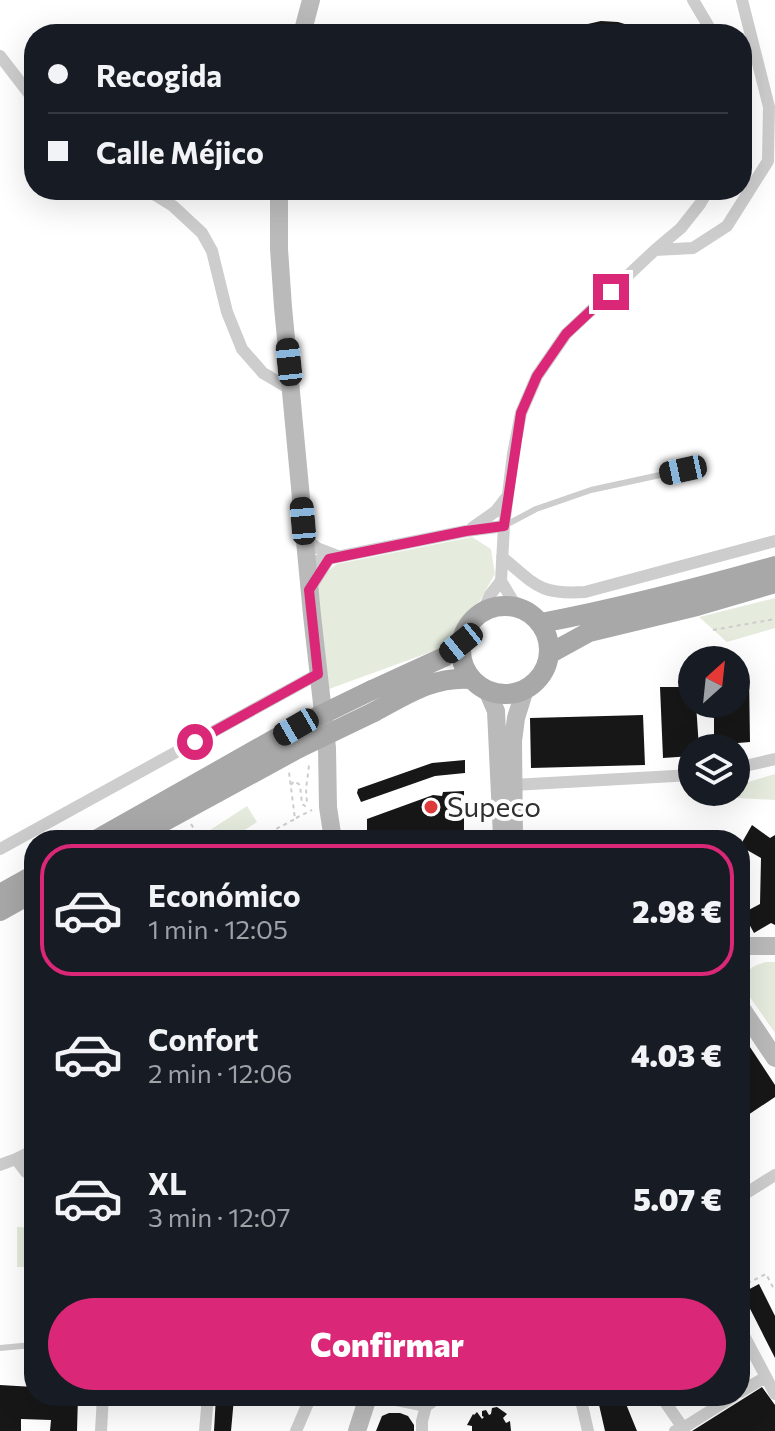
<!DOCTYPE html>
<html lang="es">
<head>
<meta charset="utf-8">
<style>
	body { margin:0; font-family:Commissioner,sans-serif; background:#242831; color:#f1f3f6; height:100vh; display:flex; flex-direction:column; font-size:30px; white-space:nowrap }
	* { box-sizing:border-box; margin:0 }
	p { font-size:26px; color:#9ea1a6 }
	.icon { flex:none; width:44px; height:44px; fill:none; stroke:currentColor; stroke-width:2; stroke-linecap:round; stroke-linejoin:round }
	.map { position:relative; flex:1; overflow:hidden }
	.panel { position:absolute; left:24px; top:830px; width:726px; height:576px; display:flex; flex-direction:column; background:#171b24; border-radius:32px; box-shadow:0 8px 32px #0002 }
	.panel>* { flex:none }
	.top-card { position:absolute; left:24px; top:24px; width:728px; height:176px; border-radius:32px; box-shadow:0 8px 32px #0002; display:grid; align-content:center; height:176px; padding:0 24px; background:#171b24 }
	.needle { width:52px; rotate:27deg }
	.fabs { position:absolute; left:678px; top:646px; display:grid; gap:16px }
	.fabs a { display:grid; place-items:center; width:72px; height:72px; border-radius:50%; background:#171b24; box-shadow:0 8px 32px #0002; font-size:40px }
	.end { position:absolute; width:36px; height:36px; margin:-18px; border:10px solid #db2777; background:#fff; box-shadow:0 0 0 4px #fff }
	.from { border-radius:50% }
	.car { position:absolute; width:24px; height:48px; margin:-24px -12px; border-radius:10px; box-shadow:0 0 6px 2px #0007; background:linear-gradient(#222 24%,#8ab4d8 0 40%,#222 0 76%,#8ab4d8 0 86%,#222 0) }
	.top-card b { display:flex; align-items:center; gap:28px; height:76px; font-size:30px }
	.top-card b+b { border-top:2px solid #363941 }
	.top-card i { width:20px; height:20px; background:#f1f3f6 }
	ul { padding:14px 0 0; list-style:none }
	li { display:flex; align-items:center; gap:24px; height:132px; margin:0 16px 12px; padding:0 8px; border:4px solid transparent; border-radius:32px }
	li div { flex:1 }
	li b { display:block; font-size:30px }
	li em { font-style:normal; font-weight:800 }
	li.current { border-color:#db2777 }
	li>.icon { width:72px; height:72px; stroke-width:1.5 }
	.cta { display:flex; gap:16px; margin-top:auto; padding:16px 24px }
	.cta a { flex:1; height:92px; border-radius:48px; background:#db2777; color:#fff; font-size:32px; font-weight:800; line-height:92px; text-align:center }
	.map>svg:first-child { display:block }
	.green { fill:#e5ecde }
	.building { fill:#171717 }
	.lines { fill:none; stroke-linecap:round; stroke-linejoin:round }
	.path { stroke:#cdcdcd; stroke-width:2; stroke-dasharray:4 4; stroke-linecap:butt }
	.lane { stroke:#cdcdcd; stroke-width:6 }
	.street { stroke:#cdcdcd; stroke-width:12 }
	.secondary { stroke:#bababa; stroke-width:18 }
	.primary { stroke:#a8a8a8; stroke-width:20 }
	.primary-bridge { stroke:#a8a8a8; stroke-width:20 }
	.route { stroke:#db2777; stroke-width:10 }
	.poi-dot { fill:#de3a3b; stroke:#fff; stroke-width:3 }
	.labels { text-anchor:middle; stroke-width:8; stroke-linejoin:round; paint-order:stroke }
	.poi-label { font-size:28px; fill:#303030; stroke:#fff; text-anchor:start }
</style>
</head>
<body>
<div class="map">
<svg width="775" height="1431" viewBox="0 0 775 1431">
	<rect width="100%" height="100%" fill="#fff"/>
	<path class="green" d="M472,537L491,549L495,574L474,611L439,649L329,689L316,592L320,577L337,564Z
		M775,598V628L727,642L699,617Z
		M775,774V800L737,798L738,785Z
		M247,806L257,822L229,840H208L204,834Z
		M766,962H775V1033L747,993C742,973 748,967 766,962Z
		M17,1227L34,1228V1267H17Z"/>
	<path class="building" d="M601,21L618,22L628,25L641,34H558L579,26Z
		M736,674H749L750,742L714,745V704H736Z
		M660,687H692V704H696L699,748H692V756L663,758Z
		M643,715L645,765L531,768L530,718Z
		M465,760V773L435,776L361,802L357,793L358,789L432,763Z
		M464,791V840H367V819L433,795L442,796L443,792Z
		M752,825L770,838L775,835V925L771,923L754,933L743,913L760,904L761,858L740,846Z
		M740,1032L775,1085V1097L742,1119L740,1116Z
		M759,1284L775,1316V1358L742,1293Z
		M0,1385L34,1387V1396H78L77,1431H50L51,1420L21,1419V1431H0Z
		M762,1387L775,1405V1431H692Z
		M216,1396L234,1398L231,1431H214Z
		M597,1396H625L627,1398L630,1400L626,1404L637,1431H605Z
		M497,1407L507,1414L503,1418L506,1423L510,1421L511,1431H472V1426L467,1425L473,1414L474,1415L477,1412L482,1419L484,1417L482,1416V1411L486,1410L489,1415L491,1414L492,1408Z
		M389,1413H400L408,1416L414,1425V1431H376L382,1416Z"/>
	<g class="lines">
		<path class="path" d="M713,630L775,619
			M291,785L294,781L300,785L302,804L305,806L307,803L306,789L309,766L311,765
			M296,818L312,810
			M191,824L201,840
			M255,840L295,819L289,772
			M740,1287L766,1274L775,1291"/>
		<path class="lane" d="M504,526L536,509L591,490L683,470
			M0,1348L32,1345L33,1331"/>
		<path class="street" d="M693,0L709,27L712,34
			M0,56L34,100
			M147,190L173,206L202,233L212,251L227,312L242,349L263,373L292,390
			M655,250L693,248L727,226L768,161L769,107L742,0
			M472,528L496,511L506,498
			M304,537L317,548L338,556
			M502,557C536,585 539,595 585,592L775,541
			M307,563L466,531L504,526
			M501,581L516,606
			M309,590L329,559
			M483,611L490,595L501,581L504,526L513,454L521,413L537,376L566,334L655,250L681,228L700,204L708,190
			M736,768L775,759
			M513,785L692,775
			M0,849L318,674
			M34,1150L16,1159L26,1172L34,1167
			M0,1165L16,1159
			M740,1197L775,1175
			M740,1328L775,1394
			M740,1392L766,1377
			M390,1396L397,1400L426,1406L440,1396
			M580,1396L588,1431
			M661,1396L683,1428
			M101,1431L103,1396
			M205,1431L208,1396
			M296,1431L311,1396
			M422,1431V1421L426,1406
			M675,1431L683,1428L734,1396"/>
		<path class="secondary" d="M302,34L311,0
			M279,190V249L283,307L312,615L327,748L328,807L333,840
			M487,690L496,711L502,837
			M514,840L513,741L516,718L525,689
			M740,946H775
			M740,1006L775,1058
			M357,1431L368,1397"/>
		<path class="primary" d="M461 650a44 44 0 1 1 88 0a44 44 0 1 1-88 0Z
			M541,623C620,608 697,588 775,566
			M549,654L589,632L697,606L775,583
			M372,690L444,657L461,643
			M374,712C406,695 433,676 471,679
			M96,840L296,727
			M130,840L299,748
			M0,894L34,875
			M0,911L34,892"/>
		<path class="primary-bridge" d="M296,727L372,690
			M299,748L374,712"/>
	</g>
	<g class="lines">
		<path class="route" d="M195,742L318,674L309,590L329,559L466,531L504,526L521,413L537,376L566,334L611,292"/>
	</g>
	<circle class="poi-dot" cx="431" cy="807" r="8"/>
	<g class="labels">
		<g class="poi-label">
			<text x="447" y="817">Supeco</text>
		</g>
	</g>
</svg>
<div class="fabs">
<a><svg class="needle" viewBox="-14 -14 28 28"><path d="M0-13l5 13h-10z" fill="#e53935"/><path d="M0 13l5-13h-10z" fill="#9ea1a6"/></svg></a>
<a><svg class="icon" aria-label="layers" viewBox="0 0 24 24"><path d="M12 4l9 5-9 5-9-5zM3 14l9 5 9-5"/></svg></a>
</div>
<i class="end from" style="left:195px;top:742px"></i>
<i class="end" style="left:611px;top:292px"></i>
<i class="car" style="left:289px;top:362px;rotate:354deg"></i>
<i class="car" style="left:683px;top:470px;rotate:258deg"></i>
<i class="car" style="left:303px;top:521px;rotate:355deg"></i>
<i class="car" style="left:461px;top:643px;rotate:231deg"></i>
<i class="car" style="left:296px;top:727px;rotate:240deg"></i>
<div class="top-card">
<b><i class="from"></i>Recogida</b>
<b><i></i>Calle Méjico</b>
</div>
<section class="panel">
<ul>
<li class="current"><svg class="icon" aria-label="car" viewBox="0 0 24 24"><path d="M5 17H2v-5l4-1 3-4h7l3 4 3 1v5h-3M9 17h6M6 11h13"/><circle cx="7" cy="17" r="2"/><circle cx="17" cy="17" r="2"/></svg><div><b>Económico</b><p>1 min · 12:05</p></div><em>2.98 €</em></li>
<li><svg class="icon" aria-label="car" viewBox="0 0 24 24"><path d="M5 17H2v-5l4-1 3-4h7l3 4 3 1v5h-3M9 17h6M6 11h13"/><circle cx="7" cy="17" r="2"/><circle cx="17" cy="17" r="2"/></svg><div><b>Confort</b><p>2 min · 12:06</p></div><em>4.03 €</em></li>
<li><svg class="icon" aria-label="car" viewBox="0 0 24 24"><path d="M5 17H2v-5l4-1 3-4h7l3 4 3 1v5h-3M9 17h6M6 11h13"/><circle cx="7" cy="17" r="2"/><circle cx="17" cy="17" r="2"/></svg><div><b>XL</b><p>3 min · 12:07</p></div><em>5.07 €</em></li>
</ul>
<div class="cta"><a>Confirmar</a></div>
</section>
</div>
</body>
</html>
